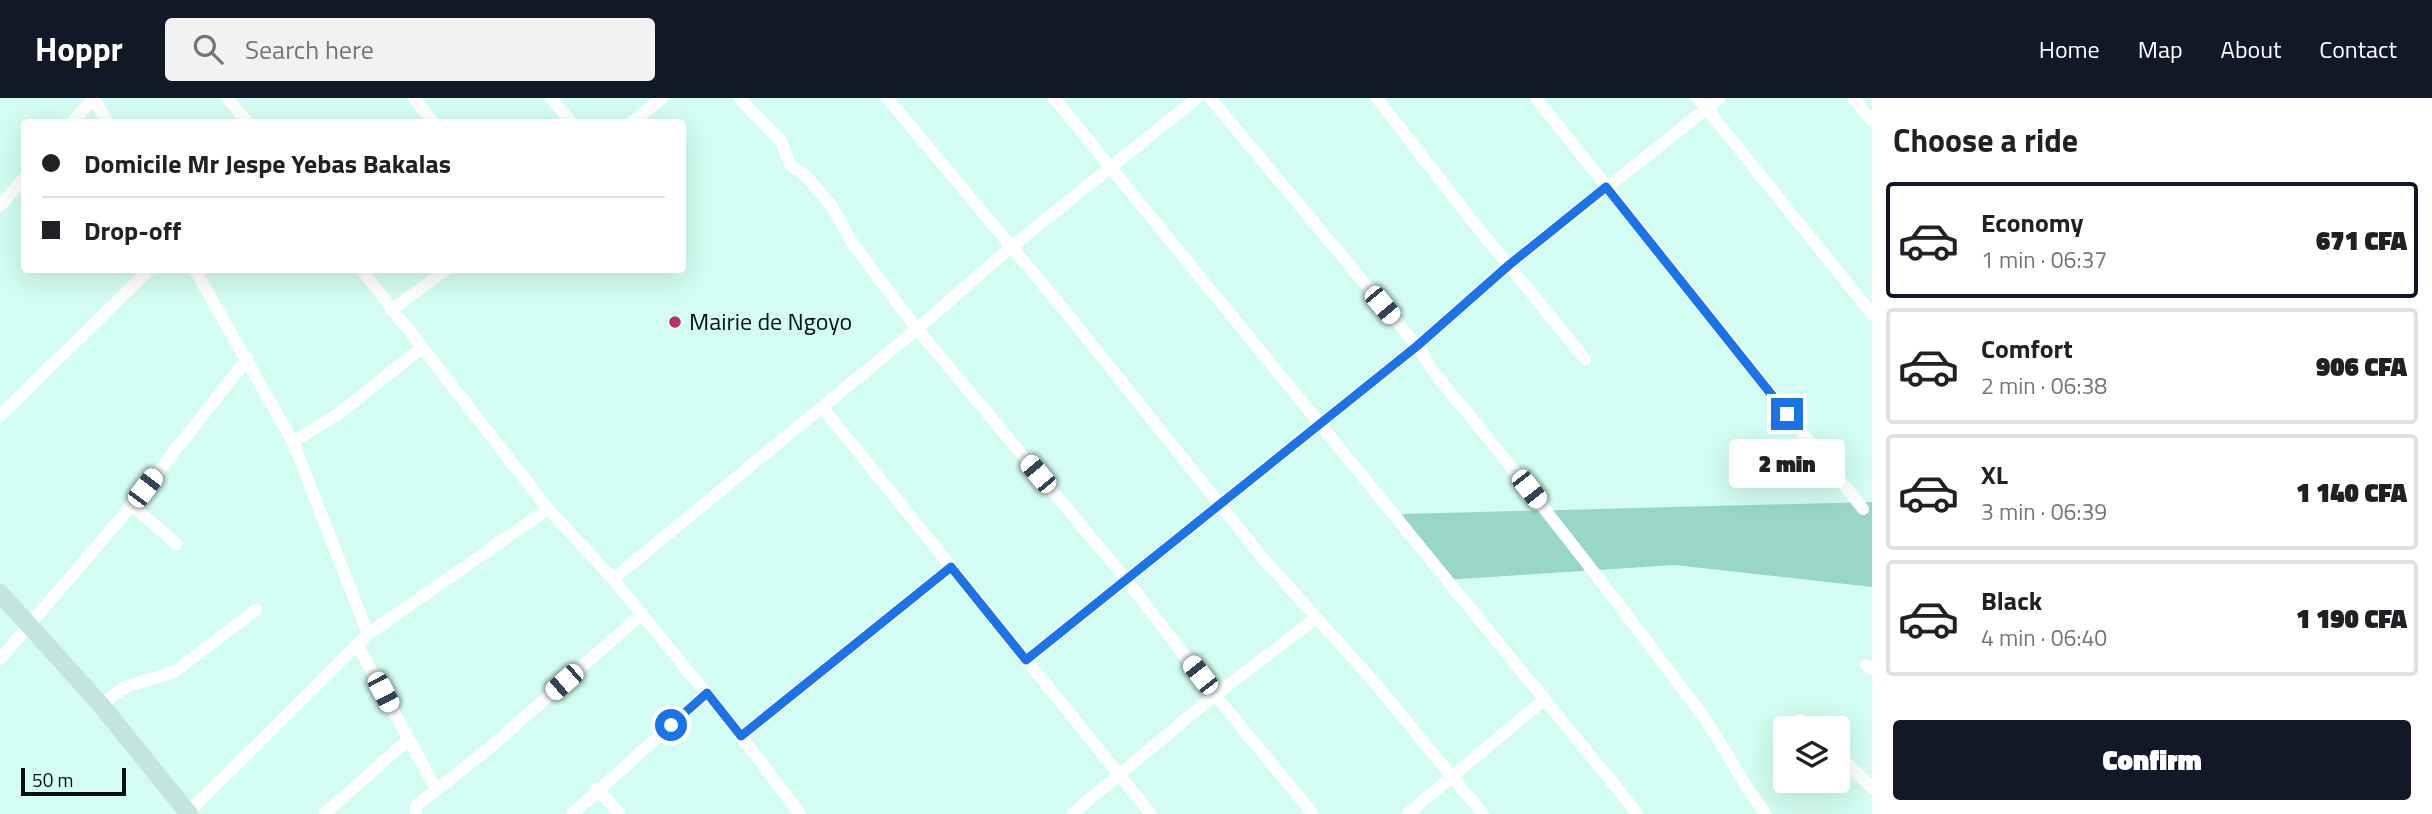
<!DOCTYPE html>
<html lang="en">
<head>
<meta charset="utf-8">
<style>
	body { margin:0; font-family:"Titillium Web",sans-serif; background:#f2f2f2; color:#202124; height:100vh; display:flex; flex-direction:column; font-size:26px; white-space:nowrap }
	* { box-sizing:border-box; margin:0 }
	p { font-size:23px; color:#757577 }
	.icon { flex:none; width:38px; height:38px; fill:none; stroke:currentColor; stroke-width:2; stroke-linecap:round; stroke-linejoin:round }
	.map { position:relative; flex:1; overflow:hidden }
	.side { display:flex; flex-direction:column; background:#fff; width:560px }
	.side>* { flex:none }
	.top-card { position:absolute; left:21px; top:21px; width:665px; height:154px; border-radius:7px; box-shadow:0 7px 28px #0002; display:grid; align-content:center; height:154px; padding:0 21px; background:#fff }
	.fabs { position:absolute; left:1773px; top:618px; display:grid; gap:14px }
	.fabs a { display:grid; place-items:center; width:77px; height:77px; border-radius:7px; background:#fff; box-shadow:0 7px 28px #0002; font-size:35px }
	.scale { position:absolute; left:21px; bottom:18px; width:105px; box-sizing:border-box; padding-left:7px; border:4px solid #04120e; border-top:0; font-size:19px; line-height:24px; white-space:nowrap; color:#04120e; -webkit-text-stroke:5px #d3fdf2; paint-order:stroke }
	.end { position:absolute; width:32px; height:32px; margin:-16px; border:9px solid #1a73e8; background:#fff; box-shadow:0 0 0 4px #fff }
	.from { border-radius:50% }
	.bubble { position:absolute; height:49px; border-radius:7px; background:#fff; box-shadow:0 7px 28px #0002; font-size:23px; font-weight:800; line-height:49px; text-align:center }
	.car { position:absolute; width:21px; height:42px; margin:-21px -10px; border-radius:9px; box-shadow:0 0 5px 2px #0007; background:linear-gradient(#fff 24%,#345 0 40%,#fff 0 76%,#345 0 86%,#fff 0) }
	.top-card b { display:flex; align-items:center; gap:24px; height:66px; font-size:26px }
	.top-card b+b { border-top:2px solid #e0e0e0 }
	.top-card i { width:18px; height:18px; background:#202124 }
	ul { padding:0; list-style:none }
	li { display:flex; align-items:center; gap:21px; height:116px; margin:0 14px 10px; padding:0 7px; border:4px solid #e0e0e0; border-radius:7px }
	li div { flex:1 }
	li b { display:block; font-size:26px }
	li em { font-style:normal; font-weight:800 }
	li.selected { border-color:#111827 }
	li>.icon { width:63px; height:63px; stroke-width:1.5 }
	h2 { padding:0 21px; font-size:32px; line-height:84px }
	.button { display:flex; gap:14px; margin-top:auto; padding:14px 21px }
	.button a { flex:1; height:80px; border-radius:7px; background:#111827; color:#fff; font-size:28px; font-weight:800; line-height:80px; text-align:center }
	header { display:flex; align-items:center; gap:42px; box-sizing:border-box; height:98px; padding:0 35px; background:#111827; color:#fff }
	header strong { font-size:33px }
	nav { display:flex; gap:38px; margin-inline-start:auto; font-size:24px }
	.search { width:490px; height:63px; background:#f2f2f2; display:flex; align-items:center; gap:18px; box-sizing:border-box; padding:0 24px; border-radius:7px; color:#757577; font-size:26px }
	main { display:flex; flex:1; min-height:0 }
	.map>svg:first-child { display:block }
	.green { fill:#98d7c7 }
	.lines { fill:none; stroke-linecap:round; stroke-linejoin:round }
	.street { stroke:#fff; stroke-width:12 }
	.secondary { stroke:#c4e4de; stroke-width:18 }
	.route { stroke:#1a73e8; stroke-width:9 }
	.poi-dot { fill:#b72f6d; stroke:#d3fdf2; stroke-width:2.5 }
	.labels { text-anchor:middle; stroke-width:6; stroke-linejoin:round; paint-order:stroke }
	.poi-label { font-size:24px; fill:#04120e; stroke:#d3fdf2; text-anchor:start }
</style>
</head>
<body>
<header>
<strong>Hoppr</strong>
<div class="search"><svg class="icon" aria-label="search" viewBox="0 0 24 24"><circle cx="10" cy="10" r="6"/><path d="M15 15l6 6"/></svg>Search here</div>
<nav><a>Home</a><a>Map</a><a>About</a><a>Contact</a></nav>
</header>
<main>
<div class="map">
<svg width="1872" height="716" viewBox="0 0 1872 716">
	<rect width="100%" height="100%" fill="#d3fdf2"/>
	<path class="green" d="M1872,404V489L1675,467L1443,482L1402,416Z"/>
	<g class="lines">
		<path class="street" d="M93,0L107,24
			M227,0L247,24
			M414,0L433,24
			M551,0L571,24
			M739,0L781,43L790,67L805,77L831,107L853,146L917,231L1125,480L1215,597L1313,716
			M887,0L1065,213L1261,458L1374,584L1483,716
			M1054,0L1638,716
			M1210,0L1417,248L1436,277C1527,386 1614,499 1699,613C1724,646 1740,684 1766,716
			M1377,0L1469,119L1585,261
			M1536,0L1863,411
			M1698,0L1872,216
			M1854,0L1872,23
			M72,24L93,1
			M632,24L662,0
			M0,108L24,80
			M362,172L548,411L613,481L741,638L800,716
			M391,212L446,172
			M822,309L1151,716
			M0,318L149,172
			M293,344L338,316L420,251
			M132,407L176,446
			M613,481L917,231L1011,149L1197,0
			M368,536L548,411
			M357,546L436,691
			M0,561L132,407L248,260
			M1026,562L1417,248L1509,167L1720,0
			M1866,567L1872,571
			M101,607L125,589L174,574L256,512
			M1800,622L1809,630
			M741,638L951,469
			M1838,656L1872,690
			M597,691L620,716
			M188,715L368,536L293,344L195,172
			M324,716L409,641
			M416,716L417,707L487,652L642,516
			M572,716L707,595
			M1072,716L1215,597L1315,521
			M1407,716L1545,601"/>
		<path class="secondary" d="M0,495L101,607L189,716"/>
	</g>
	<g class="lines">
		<path class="route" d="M671,627L707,595L741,638L951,469L1026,562L1417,248L1509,167L1606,89L1787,316"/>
	</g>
	<circle class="poi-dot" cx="675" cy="224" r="7"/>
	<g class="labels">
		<g class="poi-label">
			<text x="689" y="232">Mairie de Ngoyo</text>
		</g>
	</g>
</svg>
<div class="fabs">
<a><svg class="icon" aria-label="layers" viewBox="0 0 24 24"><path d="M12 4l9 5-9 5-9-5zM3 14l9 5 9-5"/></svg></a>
</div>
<div class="scale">50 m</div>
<i class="end from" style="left:671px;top:627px"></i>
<i class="end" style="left:1787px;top:316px"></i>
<div class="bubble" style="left:1729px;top:341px;width:116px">2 min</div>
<i class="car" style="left:1382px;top:207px;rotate:140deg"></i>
<i class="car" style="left:1038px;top:376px;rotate:320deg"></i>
<i class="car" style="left:145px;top:390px;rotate:37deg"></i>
<i class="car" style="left:1529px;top:391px;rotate:142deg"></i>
<i class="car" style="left:1200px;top:577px;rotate:322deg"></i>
<i class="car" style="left:564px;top:584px;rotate:229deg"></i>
<i class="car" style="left:383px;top:594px;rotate:152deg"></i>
<div class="top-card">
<b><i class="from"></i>Domicile Mr Jespe Yebas Bakalas</b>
<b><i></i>Drop-off</b>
</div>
</div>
<section class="side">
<h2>Choose a ride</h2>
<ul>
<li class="selected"><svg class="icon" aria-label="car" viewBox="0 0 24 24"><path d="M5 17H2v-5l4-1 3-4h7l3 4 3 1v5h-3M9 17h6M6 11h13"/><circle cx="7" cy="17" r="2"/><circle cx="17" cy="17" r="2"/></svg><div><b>Economy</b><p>1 min · 06:37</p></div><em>671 CFA</em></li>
<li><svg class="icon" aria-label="car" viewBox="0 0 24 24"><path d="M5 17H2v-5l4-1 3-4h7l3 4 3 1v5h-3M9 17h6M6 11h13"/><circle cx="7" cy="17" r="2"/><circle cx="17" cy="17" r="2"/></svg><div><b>Comfort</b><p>2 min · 06:38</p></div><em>906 CFA</em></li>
<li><svg class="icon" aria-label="car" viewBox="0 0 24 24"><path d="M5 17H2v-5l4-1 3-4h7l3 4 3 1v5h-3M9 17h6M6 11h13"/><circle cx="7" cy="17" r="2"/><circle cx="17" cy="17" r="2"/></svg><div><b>XL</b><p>3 min · 06:39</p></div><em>1 140 CFA</em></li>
<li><svg class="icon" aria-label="car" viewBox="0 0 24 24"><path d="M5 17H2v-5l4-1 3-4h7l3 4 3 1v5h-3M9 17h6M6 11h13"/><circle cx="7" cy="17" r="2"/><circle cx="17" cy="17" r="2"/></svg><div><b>Black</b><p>4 min · 06:40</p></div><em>1 190 CFA</em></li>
</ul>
<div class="button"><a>Confirm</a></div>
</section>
</main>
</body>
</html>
